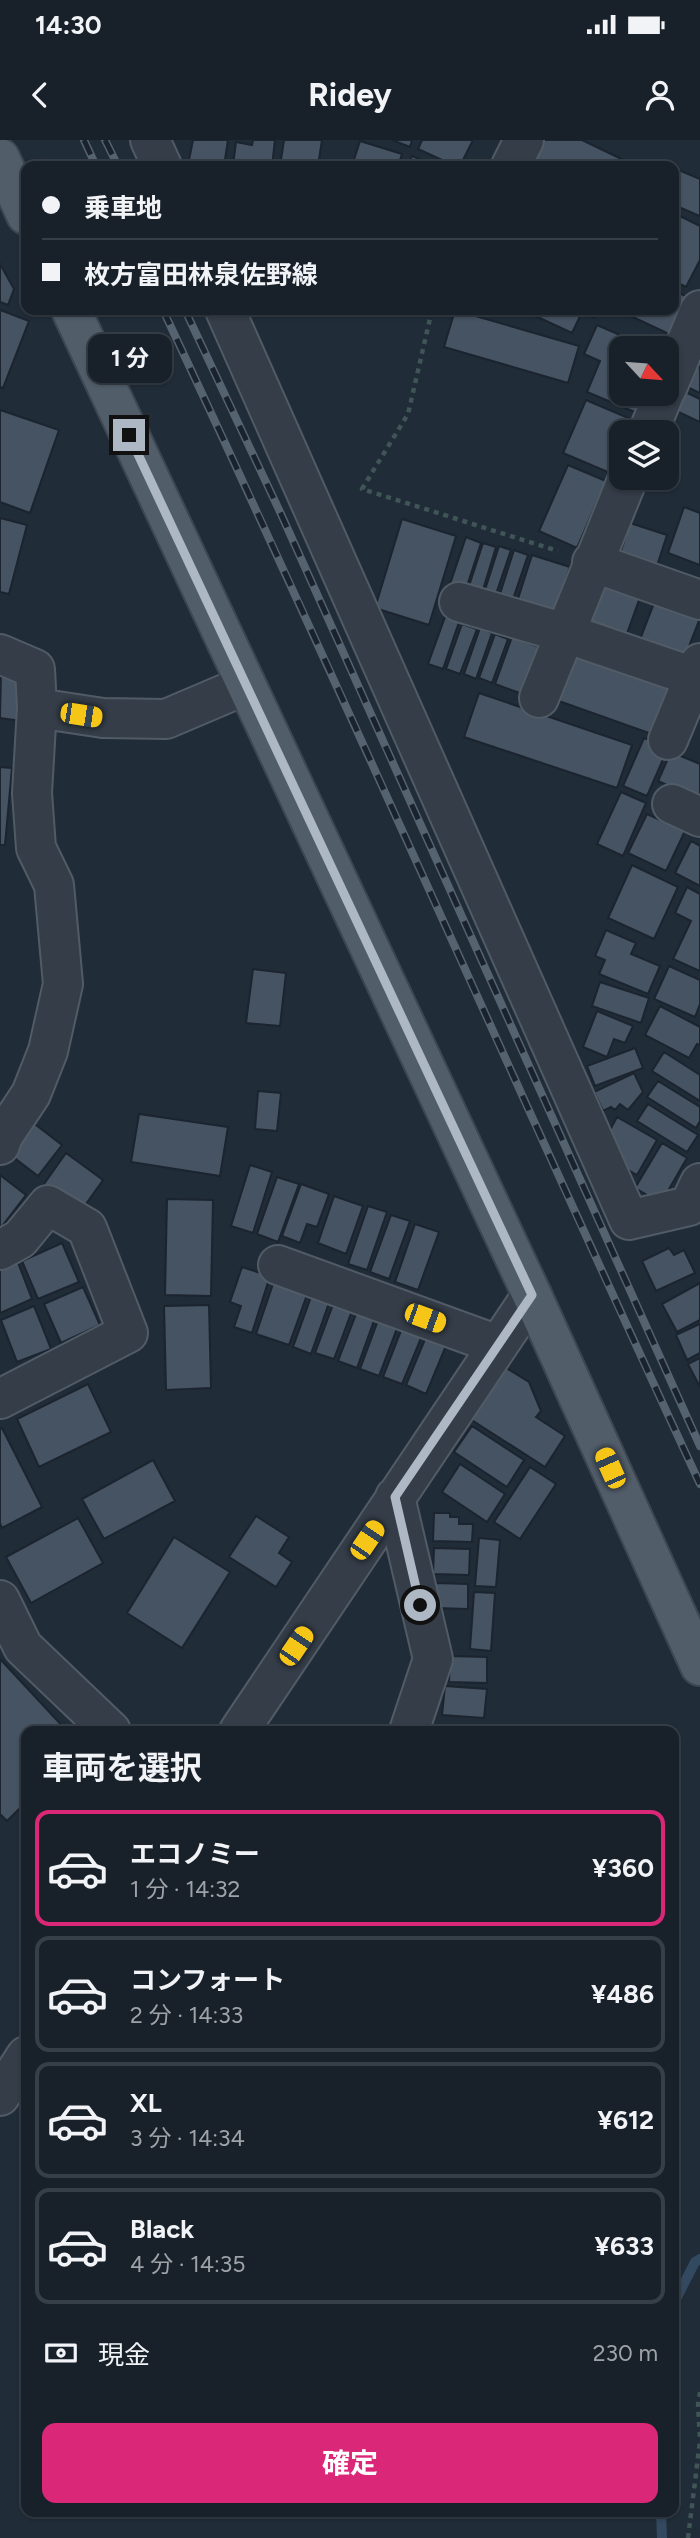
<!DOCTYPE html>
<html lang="ja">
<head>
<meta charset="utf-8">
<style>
	body { margin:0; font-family:Figtree,"Noto Sans JP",sans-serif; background:#252e36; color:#f1f3f6; height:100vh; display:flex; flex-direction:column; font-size:26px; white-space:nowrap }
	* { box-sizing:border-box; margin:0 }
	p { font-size:23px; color:#9fa3a8 }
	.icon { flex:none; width:38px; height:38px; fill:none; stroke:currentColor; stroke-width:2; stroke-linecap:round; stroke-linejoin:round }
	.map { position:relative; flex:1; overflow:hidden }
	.drawer { position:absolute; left:21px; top:1586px; width:658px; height:791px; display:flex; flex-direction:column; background:#18212a; border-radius:14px; box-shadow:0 2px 5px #0004,0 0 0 2px #363e47 }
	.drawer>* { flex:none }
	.top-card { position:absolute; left:21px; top:21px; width:658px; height:154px; border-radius:14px; box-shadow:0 2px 5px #0004,0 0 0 2px #363e47; display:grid; align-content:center; height:154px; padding:0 21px; background:#18212a }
	.needle { width:46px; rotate:116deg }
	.buttons { position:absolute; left:609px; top:196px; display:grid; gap:14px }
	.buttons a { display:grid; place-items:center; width:70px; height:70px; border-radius:14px; background:#18212a; box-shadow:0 2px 5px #0004,0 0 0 2px #363e47; font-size:35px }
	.end { position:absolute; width:32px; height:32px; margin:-16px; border:9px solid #aeb8c5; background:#111; box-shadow:0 0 0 4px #111 }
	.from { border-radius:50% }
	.bubble { position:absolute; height:49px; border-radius:14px; background:#18212a; box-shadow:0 2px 5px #0004,0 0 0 2px #363e47; font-size:23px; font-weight:700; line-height:49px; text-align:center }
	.car { position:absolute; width:21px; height:42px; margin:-21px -10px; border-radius:9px; box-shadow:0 0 5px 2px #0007; background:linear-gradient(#f5c518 24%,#345 0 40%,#f5c518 0 76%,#345 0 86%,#f5c518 0) }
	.top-card b { display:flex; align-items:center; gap:24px; height:66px; font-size:26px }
	.top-card b+b { border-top:2px solid #363e47 }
	.top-card i { width:18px; height:18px; background:#f1f3f6 }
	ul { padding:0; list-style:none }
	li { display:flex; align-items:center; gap:21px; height:116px; margin:0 14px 10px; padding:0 7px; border:4px solid #363e47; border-radius:14px }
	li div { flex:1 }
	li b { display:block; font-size:26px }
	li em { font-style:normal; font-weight:700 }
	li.selected { border-color:#db2777 }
	li>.icon { width:63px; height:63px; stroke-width:1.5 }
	h2 { padding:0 21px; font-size:32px; line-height:84px }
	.pay { display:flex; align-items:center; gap:18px; height:77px; padding:0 21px; font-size:26px }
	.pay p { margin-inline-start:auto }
	.action { display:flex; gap:14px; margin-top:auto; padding:14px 21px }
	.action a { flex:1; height:80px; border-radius:14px; background:#db2777; color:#fff; font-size:28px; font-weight:700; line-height:80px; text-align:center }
	.status { display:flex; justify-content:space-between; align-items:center; height:49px; padding:0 35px; background:#18212a; direction:ltr }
	.status svg { height:19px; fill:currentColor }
	header { display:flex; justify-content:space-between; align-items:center; height:91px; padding:0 21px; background:#18212a; font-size:32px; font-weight:700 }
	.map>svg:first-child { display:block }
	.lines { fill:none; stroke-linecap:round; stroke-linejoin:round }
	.stream { stroke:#334960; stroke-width:10 }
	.building { fill:#465362; stroke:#1b242f; stroke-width:2 }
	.minor-casing { stroke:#515b66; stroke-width:42 }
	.major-casing { stroke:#3d4652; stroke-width:42 }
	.path { stroke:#405556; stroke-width:4.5; stroke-dasharray:5 5; stroke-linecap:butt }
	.minor { stroke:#343d48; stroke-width:38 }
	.major { stroke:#515d69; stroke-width:38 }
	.rail-casing { stroke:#556270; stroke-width:8 }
	.rail { stroke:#19222d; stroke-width:5; stroke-dasharray:16; stroke-linecap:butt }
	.route { stroke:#aeb8c5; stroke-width:9 }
</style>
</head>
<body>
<div class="status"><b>14:30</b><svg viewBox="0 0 49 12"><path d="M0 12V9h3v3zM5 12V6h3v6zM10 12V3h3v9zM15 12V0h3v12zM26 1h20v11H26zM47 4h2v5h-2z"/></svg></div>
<header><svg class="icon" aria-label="back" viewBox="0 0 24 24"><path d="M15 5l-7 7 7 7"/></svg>Ridey<svg class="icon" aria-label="person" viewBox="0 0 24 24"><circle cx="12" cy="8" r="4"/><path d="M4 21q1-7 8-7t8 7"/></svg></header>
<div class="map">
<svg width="700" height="2398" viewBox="0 0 700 2398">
	<rect width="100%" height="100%" fill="#202c38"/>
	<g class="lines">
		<path class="stream" d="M674,2163L695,2122L700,2119
			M661,2371L662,2398"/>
	</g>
	<path class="building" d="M193,0H228L224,26L189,20Z
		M253,0H275L272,26H233L236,2L252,5Z
		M284,0H322L318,26H280Z
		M392,0H412L410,7Z
		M422,0H473L460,26H455L418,9Z
		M539,0H582L636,26H527Z
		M360,1L402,14L398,26H352Z
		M412,16L436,26H408Z
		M674,28L700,39V76L674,65Z
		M674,73L700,86V120L686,147L674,141Z
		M0,124L14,149L8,165L0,162Z
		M674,150L689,158L671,195L618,170H674Z
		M0,170L29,181L3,248L0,247Z
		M455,170L579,206L568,243L444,207Z
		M531,170H598L594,178L582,172L572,193L529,173Z
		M597,185L650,208H621V254H646L637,273L587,252L600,221L584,214Z
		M686,221L700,228V253L677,242Z
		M677,248L700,259V282L668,267Z
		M586,260L633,280L627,292H621V307L610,333L563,313Z
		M0,270L59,290L30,373L0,362Z
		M568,325L606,341L577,408L539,391Z
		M684,367L700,373V425L668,413Z
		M0,378L27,385L9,454L0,452Z
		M402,379L456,396L429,485L375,468Z
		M630,383L667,395L655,432L618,420Z
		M466,397L481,403L466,449L450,444Z
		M483,403L496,407L482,453L468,449Z
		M499,406L511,410L495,457L484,453Z
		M514,410L528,415L512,462L499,457Z
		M532,415L570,427L553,476L516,465Z
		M602,435L643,449L625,499L584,485Z
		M658,453L700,478L684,519L639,502Z
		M445,477L459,482L443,529L428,524Z
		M462,484L477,489L460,534L446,529Z
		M480,488L492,493L476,539L464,534Z
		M495,494L508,499L492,543L479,538Z
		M512,497L545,509L528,556L495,544Z
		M573,514L677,550L660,597L556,560Z
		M1,530L29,534L21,581L0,578Z
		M479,553L632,605L617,648L464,597Z
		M644,598L668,608L647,656L623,646Z
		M671,612L700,624V660L658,641Z
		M0,627L12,628L5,705H0Z
		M621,652L646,663L623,716L597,704Z
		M647,674L685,691L666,731L628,713Z
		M691,701L700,706V746L675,733Z
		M632,725L678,747L654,799L608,778Z
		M687,747L700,754V831L673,819L691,781L675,773Z
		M606,790L636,803L631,814L660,826L648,854L599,834L605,820L595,816Z
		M669,826L700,840V864L695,877L654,859Z
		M253,829L286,833L280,886L246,883Z
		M600,842L649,858L641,883L592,866Z
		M660,866L700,887V905L697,904L689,918L645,895Z
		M597,871L633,886L625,903L614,899L607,917L583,907Z
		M635,908L643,928L595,946L587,926Z
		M664,912L700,935V961L652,931Z
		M634,933L643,952L628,970L620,964L615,970L611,967L603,971L594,952Z
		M658,941L700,967V981L696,988L647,957Z
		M258,951L281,953L277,991L255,989Z
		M648,964L698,995L687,1012L637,981Z
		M139,974L228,987L220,1036L131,1022Z
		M617,977L657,1000L637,1035L616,1023L604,1001Z
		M32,982L62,1005L38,1036L8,1013Z
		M662,1003L687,1018L661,1063L635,1048Z
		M66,1013L103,1040L81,1071L44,1044Z
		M250,1025L272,1032L253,1093L231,1086Z
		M0,1035L26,1055L0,1089Z
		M277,1037L299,1044L278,1102L257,1094Z
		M301,1044L329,1054L317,1087L307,1084L300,1103L282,1096Z
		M334,1056L363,1066L346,1114L318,1103Z
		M167,1059L213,1060L211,1156L165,1155Z
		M368,1066L387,1072L367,1130L348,1124Z
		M391,1075L410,1081L389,1139L370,1132Z
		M415,1084L439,1092L418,1150L395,1142Z
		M62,1103L79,1142L38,1159L22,1121Z
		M669,1108L674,1115L684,1110L695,1133L656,1151L642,1121Z
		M17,1120L32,1159L0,1173V1128Z
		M242,1127L270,1136L252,1193L234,1187L241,1166L230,1162Z
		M274,1141L308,1152L289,1205L256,1194Z
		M700,1143V1180L677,1192L662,1164Z
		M83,1147L100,1185L61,1203L44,1164Z
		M312,1154L330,1160L311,1214L293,1207Z
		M334,1162L353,1168L334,1219L315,1213Z
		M209,1165L211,1248L166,1250L164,1166Z
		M34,1166L51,1209L17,1222L1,1180Z
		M358,1169L376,1175L357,1228L338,1221Z
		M380,1175L399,1183L379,1236L360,1229Z
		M404,1183L424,1191L402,1244L383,1237Z
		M700,1184V1213L687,1220L676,1195Z
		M428,1192L448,1201L426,1254L406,1245Z
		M700,1218V1247L688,1224Z
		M500,1224L529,1242L541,1271L536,1277L565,1296L545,1327L467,1277Z
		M88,1244L111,1292L39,1327L17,1279Z
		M472,1286L524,1320L507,1347L454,1312Z
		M2,1288L42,1367L2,1388L0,1383V1289Z
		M153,1320L175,1361L104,1399L82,1359Z
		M460,1324L505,1354L487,1382L442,1352Z
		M530,1327L556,1344L520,1399L494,1382Z
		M434,1373H450V1377H459V1384H473L472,1402L433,1401Z
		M256,1376L289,1397L279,1413L292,1422L276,1447L229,1417Z
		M78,1378L103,1423L31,1463L6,1417Z
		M174,1397L230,1432L182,1508L127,1473Z
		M479,1398L500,1400L496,1447L475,1446Z
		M434,1408L470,1409L469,1435L433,1434Z
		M436,1443L468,1444V1469L435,1468Z
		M474,1452L495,1453L491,1511L470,1509Z
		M450,1516L487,1517V1543L449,1542Z
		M0,1519L67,1591H26V1662L7,1681L0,1674Z
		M445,1546L487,1549L484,1578L442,1575Z"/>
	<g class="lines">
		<defs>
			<path id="minor" d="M150,0L162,26
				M511,26L524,0
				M225,170L629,1080L689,1066L700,1043
				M667,248L700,170
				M648,292L664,254
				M592,422L700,460
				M459,462L565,493L694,537
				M0,514L35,529L37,568L32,653L36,708L54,745L63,844L48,911L31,954L3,996L0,1005
				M539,558L628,338
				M37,568L103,578L166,579L246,545
				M668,600L700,523
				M672,664L700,677
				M0,1110L20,1099L48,1065L87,1088L128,1193L0,1259
				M278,1125L498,1205
				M395,1357L433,1519L409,1591
				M0,1460L23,1507L111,1591
				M239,1591L532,1155
				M0,1956L26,1916"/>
			<path id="major" d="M0,18L26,75
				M71,170L532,1155L700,1526"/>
		</defs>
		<use href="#minor" class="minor-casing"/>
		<use href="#major" class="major-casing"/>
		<path class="path" d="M432,170L408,274L362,349L558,411
			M700,2252L698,2265L700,2299
			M688,2398L700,2301"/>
		<use href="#minor" class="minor"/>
		<use href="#major" class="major"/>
		<defs>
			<path id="rail" d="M84,0L96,26
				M105,0L118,26
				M163,170C346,559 519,954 700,1344
				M185,170L281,374L700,1306"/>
		</defs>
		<use href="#rail" class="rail-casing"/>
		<use href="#rail" class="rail"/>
	</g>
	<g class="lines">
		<path class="route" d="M129,295L532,1155L395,1357L420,1465"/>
	</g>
</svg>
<div class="buttons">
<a><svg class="needle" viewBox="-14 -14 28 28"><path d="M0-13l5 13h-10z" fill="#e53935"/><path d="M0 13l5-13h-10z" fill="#9fa3a8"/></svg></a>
<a><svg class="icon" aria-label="layers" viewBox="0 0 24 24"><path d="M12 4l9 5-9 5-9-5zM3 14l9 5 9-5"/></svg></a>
</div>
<i class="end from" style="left:420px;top:1465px"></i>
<i class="end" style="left:129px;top:295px"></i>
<div class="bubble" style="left:88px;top:194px;width:84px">1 分</div>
<i class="car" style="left:81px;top:575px;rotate:99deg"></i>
<i class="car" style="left:425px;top:1178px;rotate:110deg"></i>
<i class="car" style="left:610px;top:1328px;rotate:336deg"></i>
<i class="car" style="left:367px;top:1400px;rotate:34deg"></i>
<i class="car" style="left:296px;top:1506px;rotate:34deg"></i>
<div class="top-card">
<b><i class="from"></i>乗車地</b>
<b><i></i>枚方富田林泉佐野線</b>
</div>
<section class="drawer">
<h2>車両を選択</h2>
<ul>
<li class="selected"><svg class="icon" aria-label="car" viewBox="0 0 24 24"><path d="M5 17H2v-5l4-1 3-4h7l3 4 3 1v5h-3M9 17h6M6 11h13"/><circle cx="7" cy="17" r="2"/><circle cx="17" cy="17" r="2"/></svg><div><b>エコノミー</b><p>1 分 · 14:32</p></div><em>¥360</em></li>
<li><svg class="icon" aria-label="car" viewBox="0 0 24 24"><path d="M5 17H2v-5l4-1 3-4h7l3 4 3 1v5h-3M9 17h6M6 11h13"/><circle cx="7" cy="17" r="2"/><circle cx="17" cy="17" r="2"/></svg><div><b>コンフォート</b><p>2 分 · 14:33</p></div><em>¥486</em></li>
<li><svg class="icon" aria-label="car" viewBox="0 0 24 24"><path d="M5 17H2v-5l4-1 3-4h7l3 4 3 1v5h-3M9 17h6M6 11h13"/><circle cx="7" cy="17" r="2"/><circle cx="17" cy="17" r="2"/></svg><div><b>XL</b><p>3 分 · 14:34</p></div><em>¥612</em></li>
<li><svg class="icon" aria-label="car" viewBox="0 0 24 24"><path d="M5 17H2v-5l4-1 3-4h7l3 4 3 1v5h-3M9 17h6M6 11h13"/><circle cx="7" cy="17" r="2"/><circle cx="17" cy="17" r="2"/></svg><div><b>Black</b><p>4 分 · 14:35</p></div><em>¥633</em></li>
</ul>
<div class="pay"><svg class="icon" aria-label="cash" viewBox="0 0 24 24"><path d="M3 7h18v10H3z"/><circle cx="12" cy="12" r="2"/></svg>現金<p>230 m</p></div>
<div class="action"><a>確定</a></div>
</section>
</div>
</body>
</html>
